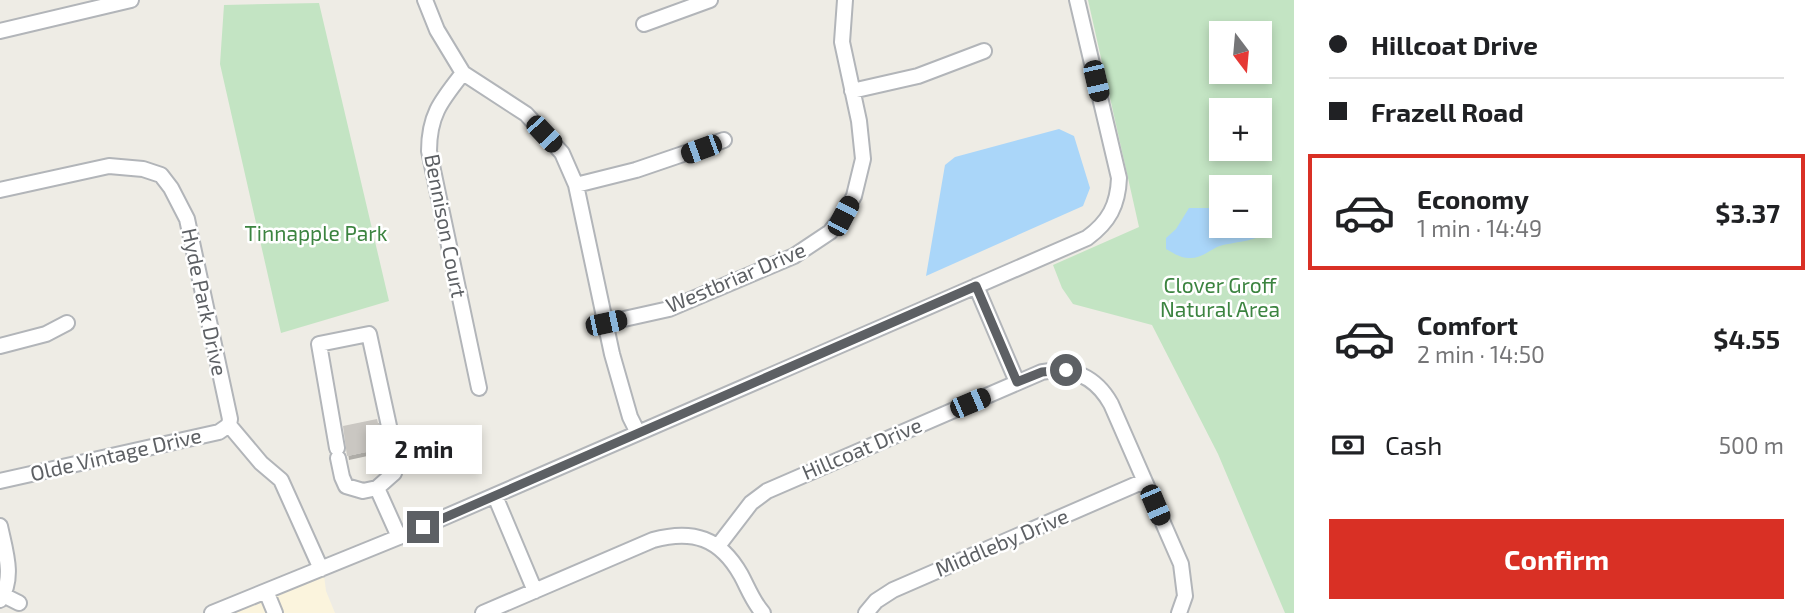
<!DOCTYPE html>
<html lang="en">
<head>
<meta charset="utf-8">
<style>
	body { margin:0; font-family:"Exo 2",sans-serif; background:#f2f2f2; color:#202124; height:100vh; display:flex; flex-direction:column; font-size:26px; white-space:nowrap }
	* { box-sizing:border-box; margin:0 }
	p { font-size:23px; color:#757577 }
	.icon { flex:none; width:38px; height:38px; fill:none; stroke:currentColor; stroke-width:2; stroke-linecap:round; stroke-linejoin:round }
	.map { position:relative; flex:1; overflow:hidden }
	.panel { display:flex; flex-direction:column; background:#fff; width:525px }
	.panel>* { flex:none }
	.top-card { display:grid; align-content:center; height:154px; padding:0 35px; background:#fff }
	.needle { width:46px; rotate:164deg }
	.controls { position:absolute; left:1209px; top:21px; display:grid; gap:14px }
	.controls a { display:grid; place-items:center; width:63px; height:63px; border-radius:0px; background:#fff; box-shadow:0 4px 10px #0003; font-size:35px }
	.end { position:absolute; width:32px; height:32px; margin:-16px; border:9px solid #5d6064; background:#fff; box-shadow:0 0 0 4px #fff }
	.from { border-radius:50% }
	.bubble { position:absolute; height:49px; border-radius:0px; background:#fff; box-shadow:0 4px 10px #0003; font-size:23px; font-weight:700; line-height:49px; text-align:center }
	.car { position:absolute; width:21px; height:42px; margin:-21px -10px; border-radius:9px; box-shadow:0 0 5px 2px #0007; background:linear-gradient(#222 24%,#8ab4d8 0 40%,#222 0 76%,#8ab4d8 0 86%,#222 0) }
	.top-card b { display:flex; align-items:center; gap:24px; height:66px; font-size:26px }
	.top-card b+b { border-top:2px solid #e0e0e0 }
	.top-card i { width:18px; height:18px; background:#202124 }
	ul { padding:0; list-style:none }
	li { display:flex; align-items:center; gap:21px; height:116px; margin:0 14px 10px; padding:0 21px; border:4px solid transparent; border-radius:0px }
	li div { flex:1 }
	li b { display:block; font-size:26px }
	li em { font-style:normal; font-weight:700 }
	li.current { border-color:#d93025 }
	li>.icon { width:63px; height:63px; stroke-width:1.5 }
	.pay { display:flex; align-items:center; gap:18px; height:77px; padding:0 35px; font-size:26px }
	.pay p { margin-inline-start:auto }
	.cta { display:flex; gap:14px; margin-top:auto; padding:14px 35px }
	.cta a { flex:1; height:80px; border-radius:0px; background:#d93025; color:#fff; font-size:28px; font-weight:700; line-height:80px; text-align:center }
	main { display:flex; flex:1; min-height:0 }
	.map>svg:first-child { display:block }
	.commercial { fill:#fbf4dd }
	.green { fill:#c3e4c3; fill-rule:evenodd }
	.water { fill:#aad6f9 }
	.building { fill:#cac7c2; filter:url(#shadow) }
	.lines { fill:none; stroke-linecap:round; stroke-linejoin:round }
	.minor-casing { stroke:#b2b5b9; stroke-width:18 }
	.minor { stroke:#fff; stroke-width:14 }
	.route { stroke:#5d6064; stroke-width:9 }
	.labels { text-anchor:middle; stroke-width:5; stroke-linejoin:round; paint-order:stroke }
	.street-label { font-size:21px; fill:#5d6064; stroke:#fff }
	.park-label { font-size:21px; fill:#3c8440; stroke:#fff }
</style>
</head>
<body>
<main>
<div class="map">
<svg width="1294" height="613" viewBox="0 0 1294 613">
	<defs>
		<filter id="shadow"><feDropShadow dx="2" dy="4" stdDeviation="0" flood-color="#0004"/></filter>
	</defs>
	<rect width="100%" height="100%" fill="#eeece5"/>
	<path class="commercial" d="M324,575L326,591L335,613H227Z"/>
	<path class="green" d="M1088,0H1294V613H1285L1218,454L1152,325L1073,304L1062,288L1053,265L1139,227ZM1222,33H1260V72H1222ZM1222,110H1260V149H1222ZM1222,187H1260V226H1222Z
		M319,3L389,301L281,333L220,64L224,5Z"/>
	<path class="water" d="M1059,129L1074,136L1090,188L1083,206L926,276L945,165L955,157Z
		M1256,185C1263,189 1265,195 1268,203C1270,211 1273,221 1268,229C1259,243 1232,241 1217,247C1209,251 1201,258 1191,258C1182,259 1173,253 1166,249V238L1176,229L1189,208H1209L1221,204L1222,226H1260V187H1248Z"/>
	<path class="building" d="M377,419L384,448L347,456L343,426Z"/>
	<g class="lines">
		<defs>
			<path id="minor" d="M425,0L437,30L463,73L526,114L562,153L576,185L612,354L630,417L638,433
				M644,24L710,0
				M0,31L131,0
				M463,73C441,101 429,115 429,151L479,388
				M852,91L918,76L984,51
				M576,185L636,170L724,140
				M0,190L109,166L143,169L161,175L171,188L187,219L230,419L229,425L261,463L281,480L321,569
				M976,286L1017,382
				M606,323L669,309L794,256L830,232L843,216L854,196L863,159L859,121L842,42L845,0
				M0,346L46,334L67,323
				M337,448L319,344L369,334L397,463L394,473L377,488L399,537
				M338,458L342,477L346,486L363,491L377,488
				M0,481L219,432L229,425
				M495,496L535,591
				M0,526C5,550 15,578 0,600
				M718,546L751,503L767,491L1042,372C1072,366 1096,377 1111,404L1181,564L1185,596L1179,613
				M266,591L275,613
				M3,595L19,603
				M212,613L399,537L1087,238C1109,222 1118,205 1119,178L1077,0
				M483,613L653,540C693,529 720,538 741,575C748,588 753,602 763,613
				M866,613L876,601L893,590L1144,481"/>
		</defs>
		<use href="#minor" class="minor-casing"/>
		<use href="#minor" class="minor"/>
	</g>
	<g class="lines">
		<path class="route" d="M423,527L976,286L1017,382L1042,372L1066,370"/>
	</g>
	<g class="labels">
		<g class="street-label">
			<text transform="translate(445 226) rotate(79)" y="7">Bennison Court</text>
			<text transform="translate(736 278) rotate(-23)" y="7">Westbriar Drive</text>
			<text transform="translate(204 302) rotate(78)" y="7">Hyde Park Drive</text>
			<text transform="translate(862 449) rotate(-23)" y="7">Hillcoat Drive</text>
			<text transform="translate(116 455) rotate(-13)" y="7">Olde Vintage Drive</text>
			<text transform="translate(1002 543) rotate(-23)" y="7">Middleby Drive</text>
		</g>
		<g class="park-label">
			<text x="316" y="241">Tinnapple Park</text>
			<text x="1220" y="293">Clover Groff<tspan x="1220" dy="24">Natural Area</tspan></text>
		</g>
	</g>
</svg>
<div class="controls">
<a><svg class="needle" viewBox="-14 -14 28 28"><path d="M0-13l5 13h-10z" fill="#e53935"/><path d="M0 13l5-13h-10z" fill="#757577"/></svg></a>
<a>+</a>
<a>−</a>
</div>
<i class="end from" style="left:1066px;top:370px"></i>
<i class="end" style="left:423px;top:527px"></i>
<div class="bubble" style="left:366px;top:425px;width:116px">2 min</div>
<i class="car" style="left:1096px;top:81px;rotate:167deg"></i>
<i class="car" style="left:544px;top:134px;rotate:137deg"></i>
<i class="car" style="left:701px;top:149px;rotate:250deg"></i>
<i class="car" style="left:843px;top:216px;rotate:28deg"></i>
<i class="car" style="left:606px;top:323px;rotate:78deg"></i>
<i class="car" style="left:970px;top:403px;rotate:67deg"></i>
<i class="car" style="left:1155px;top:505px;rotate:157deg"></i>
</div>
<section class="panel">
<div class="top-card">
<b><i class="from"></i>Hillcoat Drive</b>
<b><i></i>Frazell Road</b>
</div>
<ul>
<li class="current"><svg class="icon" aria-label="car" viewBox="0 0 24 24"><path d="M5 17H2v-5l4-1 3-4h7l3 4 3 1v5h-3M9 17h6M6 11h13"/><circle cx="7" cy="17" r="2"/><circle cx="17" cy="17" r="2"/></svg><div><b>Economy</b><p>1 min · 14:49</p></div><em>$3.37</em></li>
<li><svg class="icon" aria-label="car" viewBox="0 0 24 24"><path d="M5 17H2v-5l4-1 3-4h7l3 4 3 1v5h-3M9 17h6M6 11h13"/><circle cx="7" cy="17" r="2"/><circle cx="17" cy="17" r="2"/></svg><div><b>Comfort</b><p>2 min · 14:50</p></div><em>$4.55</em></li>
</ul>
<div class="pay"><svg class="icon" aria-label="cash" viewBox="0 0 24 24"><path d="M3 7h18v10H3z"/><circle cx="12" cy="12" r="2"/></svg>Cash<p>500 m</p></div>
<div class="cta"><a>Confirm</a></div>
</section>
</main>
</body>
</html>
